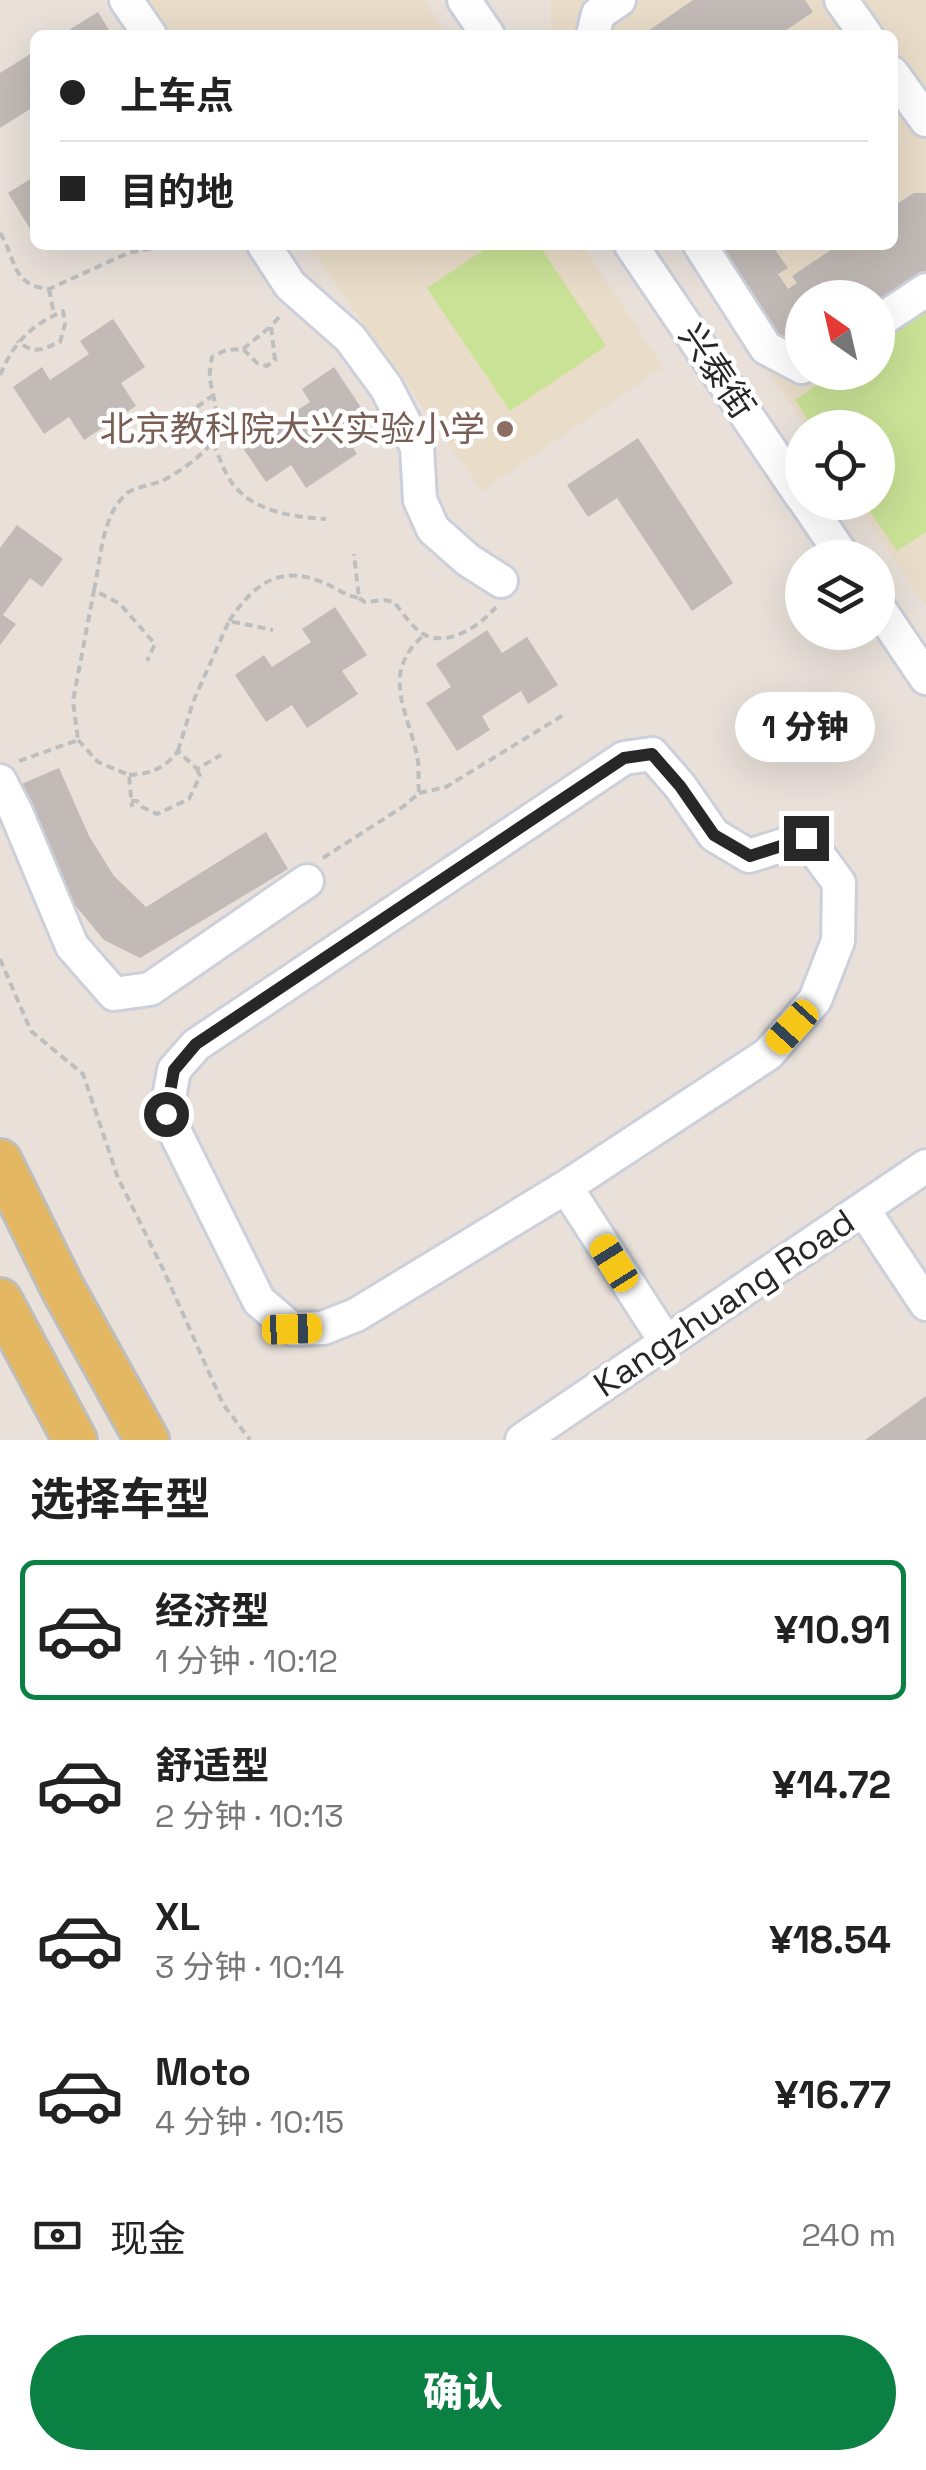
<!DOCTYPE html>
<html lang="zh">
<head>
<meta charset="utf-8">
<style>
	body { margin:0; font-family:"Space Grotesk","Noto Sans SC",sans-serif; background:#f6f6f6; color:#222; height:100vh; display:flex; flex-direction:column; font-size:38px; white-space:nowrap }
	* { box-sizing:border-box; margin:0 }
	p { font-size:32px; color:#767676 }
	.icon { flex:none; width:55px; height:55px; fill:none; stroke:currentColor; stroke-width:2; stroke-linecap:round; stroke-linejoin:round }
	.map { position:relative; height:1440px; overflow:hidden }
	.side { display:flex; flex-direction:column; background:#fff; flex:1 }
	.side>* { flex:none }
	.guide { position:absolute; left:30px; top:30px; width:868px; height:220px; border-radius:15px; box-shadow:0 10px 40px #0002; display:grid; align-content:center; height:220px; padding:0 30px; background:#fff }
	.needle { width:65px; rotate:326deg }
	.buttons { position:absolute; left:785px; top:280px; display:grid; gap:20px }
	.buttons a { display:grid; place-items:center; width:110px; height:110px; border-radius:50%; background:#fff; box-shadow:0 10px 40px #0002; font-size:50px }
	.end { position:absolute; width:45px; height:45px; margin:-22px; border:12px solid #272727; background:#fff; box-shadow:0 0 0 5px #fff }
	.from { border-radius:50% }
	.bubble { position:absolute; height:70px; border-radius:35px; background:#fff; box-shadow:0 10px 40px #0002; font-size:32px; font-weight:800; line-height:70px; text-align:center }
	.car { position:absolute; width:30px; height:60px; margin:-30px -15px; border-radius:12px; box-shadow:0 0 8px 2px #0007; background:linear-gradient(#f5c518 24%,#345 0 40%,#f5c518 0 76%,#345 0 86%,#f5c518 0) }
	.guide b { display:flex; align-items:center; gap:35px; height:95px; font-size:38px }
	.guide b+b { border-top:2px solid #e0e0e0 }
	.guide i { width:25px; height:25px; background:#222 }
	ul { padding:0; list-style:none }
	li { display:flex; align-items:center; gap:30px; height:140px; margin:0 20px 15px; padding:0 10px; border:5px solid transparent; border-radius:15px }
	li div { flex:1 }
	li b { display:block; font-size:38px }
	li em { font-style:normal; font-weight:800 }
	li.current { border-color:#0b8043 }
	li>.icon { width:90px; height:90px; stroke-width:1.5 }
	h2 { padding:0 30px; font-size:45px; line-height:120px }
	.pay { display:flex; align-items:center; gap:25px; height:110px; padding:0 30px; font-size:38px }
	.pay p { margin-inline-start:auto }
	.primary-button { display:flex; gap:20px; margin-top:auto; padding:20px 30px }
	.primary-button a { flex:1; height:115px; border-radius:60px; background:#0b8043; color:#fff; font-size:40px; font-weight:800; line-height:115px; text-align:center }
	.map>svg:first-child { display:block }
	.education { fill:#e9dcc9; fill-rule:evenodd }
	.pitch { fill:#c9e296 }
	.building { fill:#c1bab6 }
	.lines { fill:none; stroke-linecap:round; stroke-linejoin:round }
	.minor-casing { stroke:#ccd0db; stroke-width:38 }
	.major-casing { stroke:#bebebe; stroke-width:48 }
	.path { stroke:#bebebe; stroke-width:4; stroke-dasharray:8 5; stroke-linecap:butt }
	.minor { stroke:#fff; stroke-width:32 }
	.major { stroke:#e4b863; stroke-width:42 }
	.route { stroke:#272727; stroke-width:12 }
	.education-dot { fill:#8d6e63; stroke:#fff; stroke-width:4 }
	.labels { text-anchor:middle; stroke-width:9; stroke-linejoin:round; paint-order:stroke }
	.street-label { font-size:35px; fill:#272727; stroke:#fff }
	.education-label { font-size:35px; fill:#785e54; stroke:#fff; text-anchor:end }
</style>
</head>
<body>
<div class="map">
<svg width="926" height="1440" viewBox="0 0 926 1440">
	<rect width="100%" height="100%" fill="#e8e0d9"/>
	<path class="education" d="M134,0H424L447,35H159Z
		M551,0H926V606L856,503L878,502V428L806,427L683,245H892V35H551ZM802,298H878V372H802Z
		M308,245H583L663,367L482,491Z"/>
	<path class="pitch" d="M491,245H539L606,346L510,411L427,288Z
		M926,311V532L897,551L864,503L878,502V428L813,427L795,400L835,373L878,372V344Z"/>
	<path class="building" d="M693,0H805L813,12L779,35H642Z
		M98,12L112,35H61Z
		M35,51V106L0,128V73Z
		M35,176V231L32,232L8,193Z
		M914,193H926V275L878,308V298H802V361L785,335L777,340L714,245H772L788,268L778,274L788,289L797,283L792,276L838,245H892V207Z
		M113,319L145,367L121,383L136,406L84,440L69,417L44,434L13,387L42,367L50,380L89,354L80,341Z
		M334,367L366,415L342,431L357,454L306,488L291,465L266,482L234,435L263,415L272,427L310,402L302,389Z
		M638,438L733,583L692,611L617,498L588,517L567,485Z
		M17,525L63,559L42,587L30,578L3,615L16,624L0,645V548Z
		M335,607L367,655L342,671L358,694L307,728L292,705L266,722L235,675L264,655L272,667L311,642L302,629Z
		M487,630L502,653L527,637L558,685L528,704L521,691L482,716L490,730L457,751L426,703L451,687L436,664Z
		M59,768L89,836L114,876L146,907L266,832L288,869L140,958L104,940L74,904L49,863L19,785Z
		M926,1396V1440H865Z"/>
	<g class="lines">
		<defs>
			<path id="minor" d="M126,0L150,35
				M464,0L488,35
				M841,0L866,35
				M593,35L598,14L619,0
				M892,73L926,120
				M264,245L290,285L350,338L386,387L417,447L420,500L433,529L468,560L501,581
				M631,245L802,497
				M700,245L766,348L802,367
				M878,322L926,290
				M806,502L844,558
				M878,607L926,678
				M652,754L680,786L714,835L749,856L806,838L839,883L838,941L815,1000L768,1054L566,1187L356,1315L323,1328L292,1329L259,1301L166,1114L174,1070L196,1045L624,758Z
				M0,781L16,812L72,946L114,994L150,989L307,881
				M566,1187L666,1342
				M863,1209L926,1304
				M522,1440L926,1166"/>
			<path id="major" d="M0,1161L62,1287L147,1440
				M0,1300L75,1440"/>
		</defs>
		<use href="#minor" class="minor-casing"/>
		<use href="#major" class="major-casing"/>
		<path class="path" d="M0,233C17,259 10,285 49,289L128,253L170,245
			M49,289L54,314
			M243,349L270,327
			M0,375C15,341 29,327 63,311L65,324L60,342C40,350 36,355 17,341
			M213,443C218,453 221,464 226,473C244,510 289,517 326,519
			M144,445L215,394
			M94,590C101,560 101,519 124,496C132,487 148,486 159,482C173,477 207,453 213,440C222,422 213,398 210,379C209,372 211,364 212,357L226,350L243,349L257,363L267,366L275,360L271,326L281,315
			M359,598L365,602L384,600L394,602C402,612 410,624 420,632C445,650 480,626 496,607
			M229,621C253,586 277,564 322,582C335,587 345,596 359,598L354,554
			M78,740L98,762L129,775L132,807
			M178,751L193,702L229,621L273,630
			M19,761L78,740L73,701L94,590L120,604L155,644L147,661
			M129,775C151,774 165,768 178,751L197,769L221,755
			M419,793L446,787L565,714
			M131,801H137L142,807L157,814L189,799L200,776L197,769
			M323,858L404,806L419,793C418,782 419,771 418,761C410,713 378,675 424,635
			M0,959L31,1031L83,1074L118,1178L163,1269L223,1404L250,1440"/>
		<use href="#minor" class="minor"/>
		<use href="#major" class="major"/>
	</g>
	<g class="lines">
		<path class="route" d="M166,1114L174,1070L196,1044L624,758L652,754L680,786L714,835L750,856L806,838"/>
	</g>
	<circle class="education-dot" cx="505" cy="429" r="10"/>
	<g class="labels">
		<g class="street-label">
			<text transform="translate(717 371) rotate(56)" y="12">兴泰街</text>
			<text transform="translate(724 1303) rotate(-34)" y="12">Kangzhuang Road</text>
		</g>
		<g class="education-label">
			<text x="485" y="441">北京教科院大兴实验小学</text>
		</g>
	</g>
</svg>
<div class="buttons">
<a><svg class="needle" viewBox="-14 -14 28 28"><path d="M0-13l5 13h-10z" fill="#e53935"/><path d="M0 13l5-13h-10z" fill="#767676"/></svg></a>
<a><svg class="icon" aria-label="locate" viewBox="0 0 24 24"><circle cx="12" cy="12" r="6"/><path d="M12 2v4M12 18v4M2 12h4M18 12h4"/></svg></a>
<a><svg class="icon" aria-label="layers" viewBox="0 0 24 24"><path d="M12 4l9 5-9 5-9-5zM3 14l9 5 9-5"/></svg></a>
</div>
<i class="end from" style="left:166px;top:1114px"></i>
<i class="end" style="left:806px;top:838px"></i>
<div class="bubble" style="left:735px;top:692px;width:140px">1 分钟</div>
<i class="car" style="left:792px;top:1027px;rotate:222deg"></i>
<i class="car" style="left:614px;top:1263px;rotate:328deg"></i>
<i class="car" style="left:292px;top:1329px;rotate:88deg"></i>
<div class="guide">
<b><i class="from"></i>上车点</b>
<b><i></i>目的地</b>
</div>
</div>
<section class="side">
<h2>选择车型</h2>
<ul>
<li class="current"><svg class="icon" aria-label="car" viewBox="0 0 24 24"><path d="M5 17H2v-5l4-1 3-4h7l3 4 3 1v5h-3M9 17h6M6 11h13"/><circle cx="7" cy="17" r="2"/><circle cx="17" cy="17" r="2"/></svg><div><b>经济型</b><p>1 分钟 · 10:12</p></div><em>¥10.91</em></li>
<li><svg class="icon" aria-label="car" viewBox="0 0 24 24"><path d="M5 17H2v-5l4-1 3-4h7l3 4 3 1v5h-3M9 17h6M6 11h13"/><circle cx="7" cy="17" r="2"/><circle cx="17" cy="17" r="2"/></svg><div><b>舒适型</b><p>2 分钟 · 10:13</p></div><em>¥14.72</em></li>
<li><svg class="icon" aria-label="car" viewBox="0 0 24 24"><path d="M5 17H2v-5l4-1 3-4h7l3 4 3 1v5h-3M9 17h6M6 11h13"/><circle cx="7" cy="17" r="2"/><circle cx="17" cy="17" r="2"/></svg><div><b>XL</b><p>3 分钟 · 10:14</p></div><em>¥18.54</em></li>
<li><svg class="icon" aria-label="car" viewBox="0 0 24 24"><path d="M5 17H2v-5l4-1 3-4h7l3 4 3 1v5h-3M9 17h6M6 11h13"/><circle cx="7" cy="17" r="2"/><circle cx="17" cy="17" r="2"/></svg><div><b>Moto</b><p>4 分钟 · 10:15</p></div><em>¥16.77</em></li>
</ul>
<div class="pay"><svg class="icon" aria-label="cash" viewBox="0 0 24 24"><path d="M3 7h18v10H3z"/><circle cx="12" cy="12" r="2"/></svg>现金<p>240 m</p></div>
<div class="primary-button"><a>确认</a></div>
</section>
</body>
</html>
